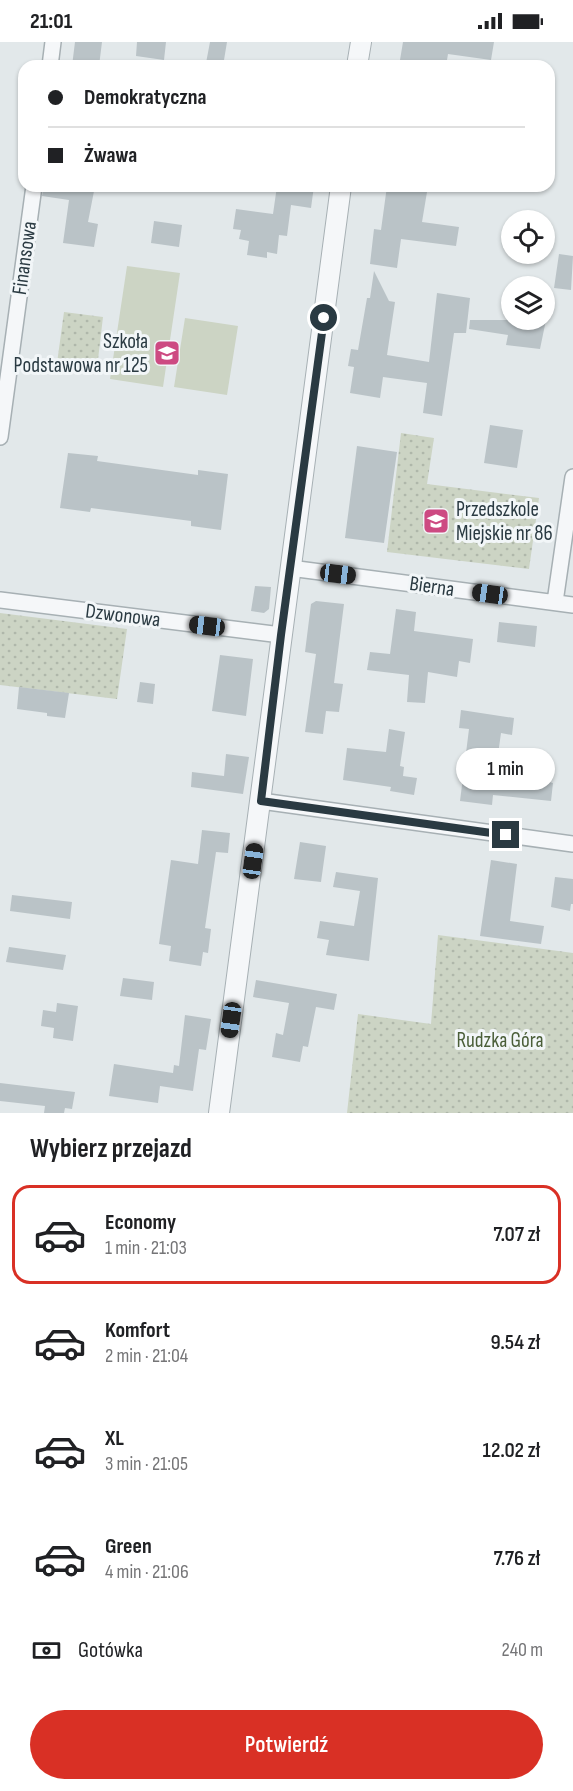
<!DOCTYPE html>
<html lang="pl">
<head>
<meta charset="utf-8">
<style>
	body { margin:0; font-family:"Sofia Sans Condensed",sans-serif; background:#f6f6f6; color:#202124; height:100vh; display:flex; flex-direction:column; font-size:22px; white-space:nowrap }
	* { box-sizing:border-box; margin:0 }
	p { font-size:20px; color:#757577 }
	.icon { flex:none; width:33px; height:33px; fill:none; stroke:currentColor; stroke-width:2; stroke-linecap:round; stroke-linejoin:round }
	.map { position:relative; height:1071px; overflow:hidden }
	.drawer { display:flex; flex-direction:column; background:#fff; flex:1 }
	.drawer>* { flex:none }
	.guide { position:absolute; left:18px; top:18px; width:537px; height:132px; border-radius:18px; box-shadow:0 2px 4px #0004; display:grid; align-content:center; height:132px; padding:0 30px; background:#fff }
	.buttons { position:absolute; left:501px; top:168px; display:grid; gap:12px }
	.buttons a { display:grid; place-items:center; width:54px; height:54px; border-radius:50%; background:#fff; box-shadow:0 2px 4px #0004; font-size:30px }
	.end { position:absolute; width:27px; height:27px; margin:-14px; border:8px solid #2a3a42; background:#fff; box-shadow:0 0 0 3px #fff }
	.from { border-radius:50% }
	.bubble { position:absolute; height:42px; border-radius:21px; background:#fff; box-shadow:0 2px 4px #0004; font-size:20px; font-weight:600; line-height:42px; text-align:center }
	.car { position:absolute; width:18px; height:36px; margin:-18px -9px; border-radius:8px; box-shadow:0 0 4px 2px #0007; background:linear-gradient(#222 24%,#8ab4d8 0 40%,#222 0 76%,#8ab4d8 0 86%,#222 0) }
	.guide b { display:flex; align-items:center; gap:21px; height:57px; font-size:22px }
	.guide b+b { border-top:2px solid #e0e0e0 }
	.guide i { width:15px; height:15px; background:#202124 }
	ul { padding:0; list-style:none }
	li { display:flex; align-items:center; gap:18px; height:99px; margin:0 12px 9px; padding:0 18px; border:3px solid transparent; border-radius:18px }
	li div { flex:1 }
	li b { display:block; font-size:22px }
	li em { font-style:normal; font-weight:600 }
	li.current { border-color:#d93025 }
	li>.icon { width:54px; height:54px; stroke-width:1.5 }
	h2 { padding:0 30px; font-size:27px; line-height:72px }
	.pay { display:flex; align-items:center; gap:15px; height:66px; padding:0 30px; font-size:22px }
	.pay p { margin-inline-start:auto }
	.button { display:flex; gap:12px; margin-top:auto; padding:12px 30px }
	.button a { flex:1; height:69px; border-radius:36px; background:#d93025; color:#fff; font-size:24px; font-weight:600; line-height:69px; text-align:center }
	.status { display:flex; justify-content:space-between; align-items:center; height:42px; padding:0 30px; background:#fff; direction:ltr }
	.status svg { height:16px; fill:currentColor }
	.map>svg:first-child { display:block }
	.grass { fill:url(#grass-dots) }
	.garden { fill:#ccd4c4 }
	.building { fill:#bac3c7 }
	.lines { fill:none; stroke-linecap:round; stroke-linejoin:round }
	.minor-casing { stroke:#a7b0b4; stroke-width:18 }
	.tertiary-casing { stroke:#a7b0b4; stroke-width:22 }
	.minor { stroke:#f5f7f9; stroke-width:15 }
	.tertiary { stroke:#f5f7f9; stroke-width:20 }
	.route { stroke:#2a3a42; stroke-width:8 }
	.labels { text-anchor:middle; stroke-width:6; stroke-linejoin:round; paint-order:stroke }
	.street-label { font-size:21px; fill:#2a3a42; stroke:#f2f6f8 }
	.poi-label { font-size:21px; fill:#2a3a42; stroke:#f2f6f8; text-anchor:end }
	.park-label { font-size:21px; fill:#4a5e38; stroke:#f2f6f8 }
</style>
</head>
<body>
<div class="status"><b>21:01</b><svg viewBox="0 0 49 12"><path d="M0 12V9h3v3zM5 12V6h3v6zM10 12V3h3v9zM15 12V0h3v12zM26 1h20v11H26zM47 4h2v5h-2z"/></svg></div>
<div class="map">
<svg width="573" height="1071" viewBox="0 0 573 1071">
	<defs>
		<pattern id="grass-dots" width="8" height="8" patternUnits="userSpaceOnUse" patternTransform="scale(1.5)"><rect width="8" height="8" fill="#ccd4c4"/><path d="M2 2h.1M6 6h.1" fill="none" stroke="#afb7aa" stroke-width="1.8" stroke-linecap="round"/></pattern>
	</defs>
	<rect width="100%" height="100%" fill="#e2e8ea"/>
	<path class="grass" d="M64,270L103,275L97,326L57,321Z
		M401,391L434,396L427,442L539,456L529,527L387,510Z
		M0,571L127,587L117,657L0,643Z
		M438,893L573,911V1071H347L358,972L431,982Z"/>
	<path class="garden" d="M127,224L180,231L163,345L110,337Z
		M185,276L238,284L227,353L174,345Z"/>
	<path class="building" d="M75,0H102L99,24H72Z
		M137,0H166L164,18L136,14Z
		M210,0H227L223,24L206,21Z
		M403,0H494L491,18L448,12L446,24H399Z
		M44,144H95L88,180L98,182L94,205L63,201L69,158L42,154Z
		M277,144H314L311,166L291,163L287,194L279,193L277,212L267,210V216L247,213L249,199L239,197L241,188L233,187L236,167L273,172Z
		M387,144H428L422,180L459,185L456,204L401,197L397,226L370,222L374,187L381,188Z
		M154,179L182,183L179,205L151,201Z
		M559,212L573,214L571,248L554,246Z
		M374,229L389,259L395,260L387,313L429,320L437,251L470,256L466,291H454L442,374L423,371L427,341L383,335L380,356L350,351L354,325L348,324L351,307L358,308L367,256H370Z
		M470,278H546L540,307L506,303L508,293L469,287Z
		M490,383L523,388L517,426L484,421Z
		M357,404L397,410L384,501L345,496Z
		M68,411L98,414L97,419L198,433V428L228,432L221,488L191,484V479L91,466L90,470L60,466Z
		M255,544L271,545L269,567L264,571L251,569Z
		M316,559L344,562L334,641L343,642L339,670L326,669L323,692L305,690L316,612L305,610L311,562Z
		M396,567L416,570L414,589L473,597L470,621L459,619L457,635L428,630L425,661L407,660L409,633L367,628L370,610L390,612Z
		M499,580L537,584L535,605L497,600Z
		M220,613L253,617L246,674L212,669Z
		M140,640L155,642L153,662L137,660Z
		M19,645L69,651L65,676L47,674V671L17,667Z
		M461,668L514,676L512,693L501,691L496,727L530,730L531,724L550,726L549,740L553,741L551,759L493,753L492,763L460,759L469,687L459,686Z
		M389,687L405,690L400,724L404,725L403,734L417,736L414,753L390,749L391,745L343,738L347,706L386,710Z
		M226,712L249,715L243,752L191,745L192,730L224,734Z
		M202,788L230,791L228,811L216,810L205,886L211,887L208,911L203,910L201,924L169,919L171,904L159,902L171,818L198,822Z
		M300,800L326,804L321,840L294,837Z
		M491,818L517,822L510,879L544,884L541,902L480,894Z
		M336,830L378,836L369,919L326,913L329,898L317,896L320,879L354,884L360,849L333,845Z
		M555,835L573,837V862H571L570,869L551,865Z
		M12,853L72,860L70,877L10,869Z
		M9,905L66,913L63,928L6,920Z
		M123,936L154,940L152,958L120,954Z
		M256,938L337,952L334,968L316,965L308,1005L303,1004L300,1020L272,1015L276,991L283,993L289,961L253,955Z
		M57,961L78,964L73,999L53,996L54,986L41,984L43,968L56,970Z
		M185,973L211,977L206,1008L199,1007L193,1049L160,1044L158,1061L109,1054L114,1022L173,1031L174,1023L179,1024Z
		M0,1041L75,1050L72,1067L65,1066L64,1071H44L45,1064L0,1059Z"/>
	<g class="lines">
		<defs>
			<path id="minor" d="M50,24L53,0
				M0,395L34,144
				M290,526L573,563
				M0,558L281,593
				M555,560L573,435
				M261,759L573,802"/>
			<path id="tertiary" d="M357,24L361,0
				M219,1071L341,144"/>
		</defs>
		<use href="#minor" class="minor-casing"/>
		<use href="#tertiary" class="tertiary-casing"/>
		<use href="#minor" class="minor"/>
		<use href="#tertiary" class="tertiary"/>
	</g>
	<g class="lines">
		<path class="route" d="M324,276L281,593L261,759L506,793"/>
	</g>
	<defs>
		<symbol id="school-square" viewBox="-11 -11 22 22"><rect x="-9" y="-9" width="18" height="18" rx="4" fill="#cd4a82" stroke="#f2f6f8"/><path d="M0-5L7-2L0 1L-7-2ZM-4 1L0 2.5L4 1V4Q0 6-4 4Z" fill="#fff"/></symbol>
	</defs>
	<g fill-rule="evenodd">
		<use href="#school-square" x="152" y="296" width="30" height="30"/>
		<use href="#school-square" x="421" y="464" width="30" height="30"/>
	</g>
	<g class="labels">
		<g class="street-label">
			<text transform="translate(24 216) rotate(-82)" y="7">Finansowa</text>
			<text transform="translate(432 544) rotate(8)" y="7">Bierna</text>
			<text transform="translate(123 573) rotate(7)" y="7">Dzwonowa</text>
		</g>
		<g class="poi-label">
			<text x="148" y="306">Szkoła<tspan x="148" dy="24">Podstawowa nr 125</tspan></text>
			<text x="456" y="474" text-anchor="start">Przedszkole<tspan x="456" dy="24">Miejskie nr 86</tspan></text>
		</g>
		<g class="park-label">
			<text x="500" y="1005">Rudzka Góra</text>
		</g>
	</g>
</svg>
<div class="buttons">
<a><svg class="icon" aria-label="locate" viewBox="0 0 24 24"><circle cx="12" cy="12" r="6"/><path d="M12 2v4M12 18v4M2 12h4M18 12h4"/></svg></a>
<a><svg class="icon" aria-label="layers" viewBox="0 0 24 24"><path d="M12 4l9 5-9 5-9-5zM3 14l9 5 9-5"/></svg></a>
</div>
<i class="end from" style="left:324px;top:276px"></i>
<i class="end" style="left:506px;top:793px"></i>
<div class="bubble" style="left:456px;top:706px;width:99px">1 min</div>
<i class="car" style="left:338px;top:532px;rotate:97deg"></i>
<i class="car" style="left:490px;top:552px;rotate:278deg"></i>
<i class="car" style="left:207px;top:584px;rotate:277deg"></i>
<i class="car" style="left:253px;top:819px;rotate:8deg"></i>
<i class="car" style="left:231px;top:978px;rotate:188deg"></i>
<div class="guide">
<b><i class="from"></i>Demokratyczna</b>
<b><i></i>Żwawa</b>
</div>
</div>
<section class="drawer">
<h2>Wybierz przejazd</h2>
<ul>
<li class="current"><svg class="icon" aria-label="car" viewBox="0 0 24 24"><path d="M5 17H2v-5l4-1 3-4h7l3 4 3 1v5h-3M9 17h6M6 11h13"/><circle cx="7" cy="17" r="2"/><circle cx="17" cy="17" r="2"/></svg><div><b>Economy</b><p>1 min · 21:03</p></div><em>7.07 zł</em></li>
<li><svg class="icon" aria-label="car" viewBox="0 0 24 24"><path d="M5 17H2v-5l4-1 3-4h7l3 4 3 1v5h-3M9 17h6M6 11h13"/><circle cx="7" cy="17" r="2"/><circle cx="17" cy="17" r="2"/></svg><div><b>Komfort</b><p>2 min · 21:04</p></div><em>9.54 zł</em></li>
<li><svg class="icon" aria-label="car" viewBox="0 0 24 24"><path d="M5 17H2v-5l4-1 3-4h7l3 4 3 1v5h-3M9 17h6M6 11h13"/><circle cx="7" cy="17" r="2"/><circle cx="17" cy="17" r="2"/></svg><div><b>XL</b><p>3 min · 21:05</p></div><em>12.02 zł</em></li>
<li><svg class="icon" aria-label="car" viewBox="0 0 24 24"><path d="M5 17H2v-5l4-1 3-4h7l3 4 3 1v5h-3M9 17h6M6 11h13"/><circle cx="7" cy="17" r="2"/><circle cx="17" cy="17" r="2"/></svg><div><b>Green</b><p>4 min · 21:06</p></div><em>7.76 zł</em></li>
</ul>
<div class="pay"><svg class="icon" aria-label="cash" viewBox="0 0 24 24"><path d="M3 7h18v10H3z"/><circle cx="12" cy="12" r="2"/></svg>Gotówka<p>240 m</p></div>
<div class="button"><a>Potwierdź</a></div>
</section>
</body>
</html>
